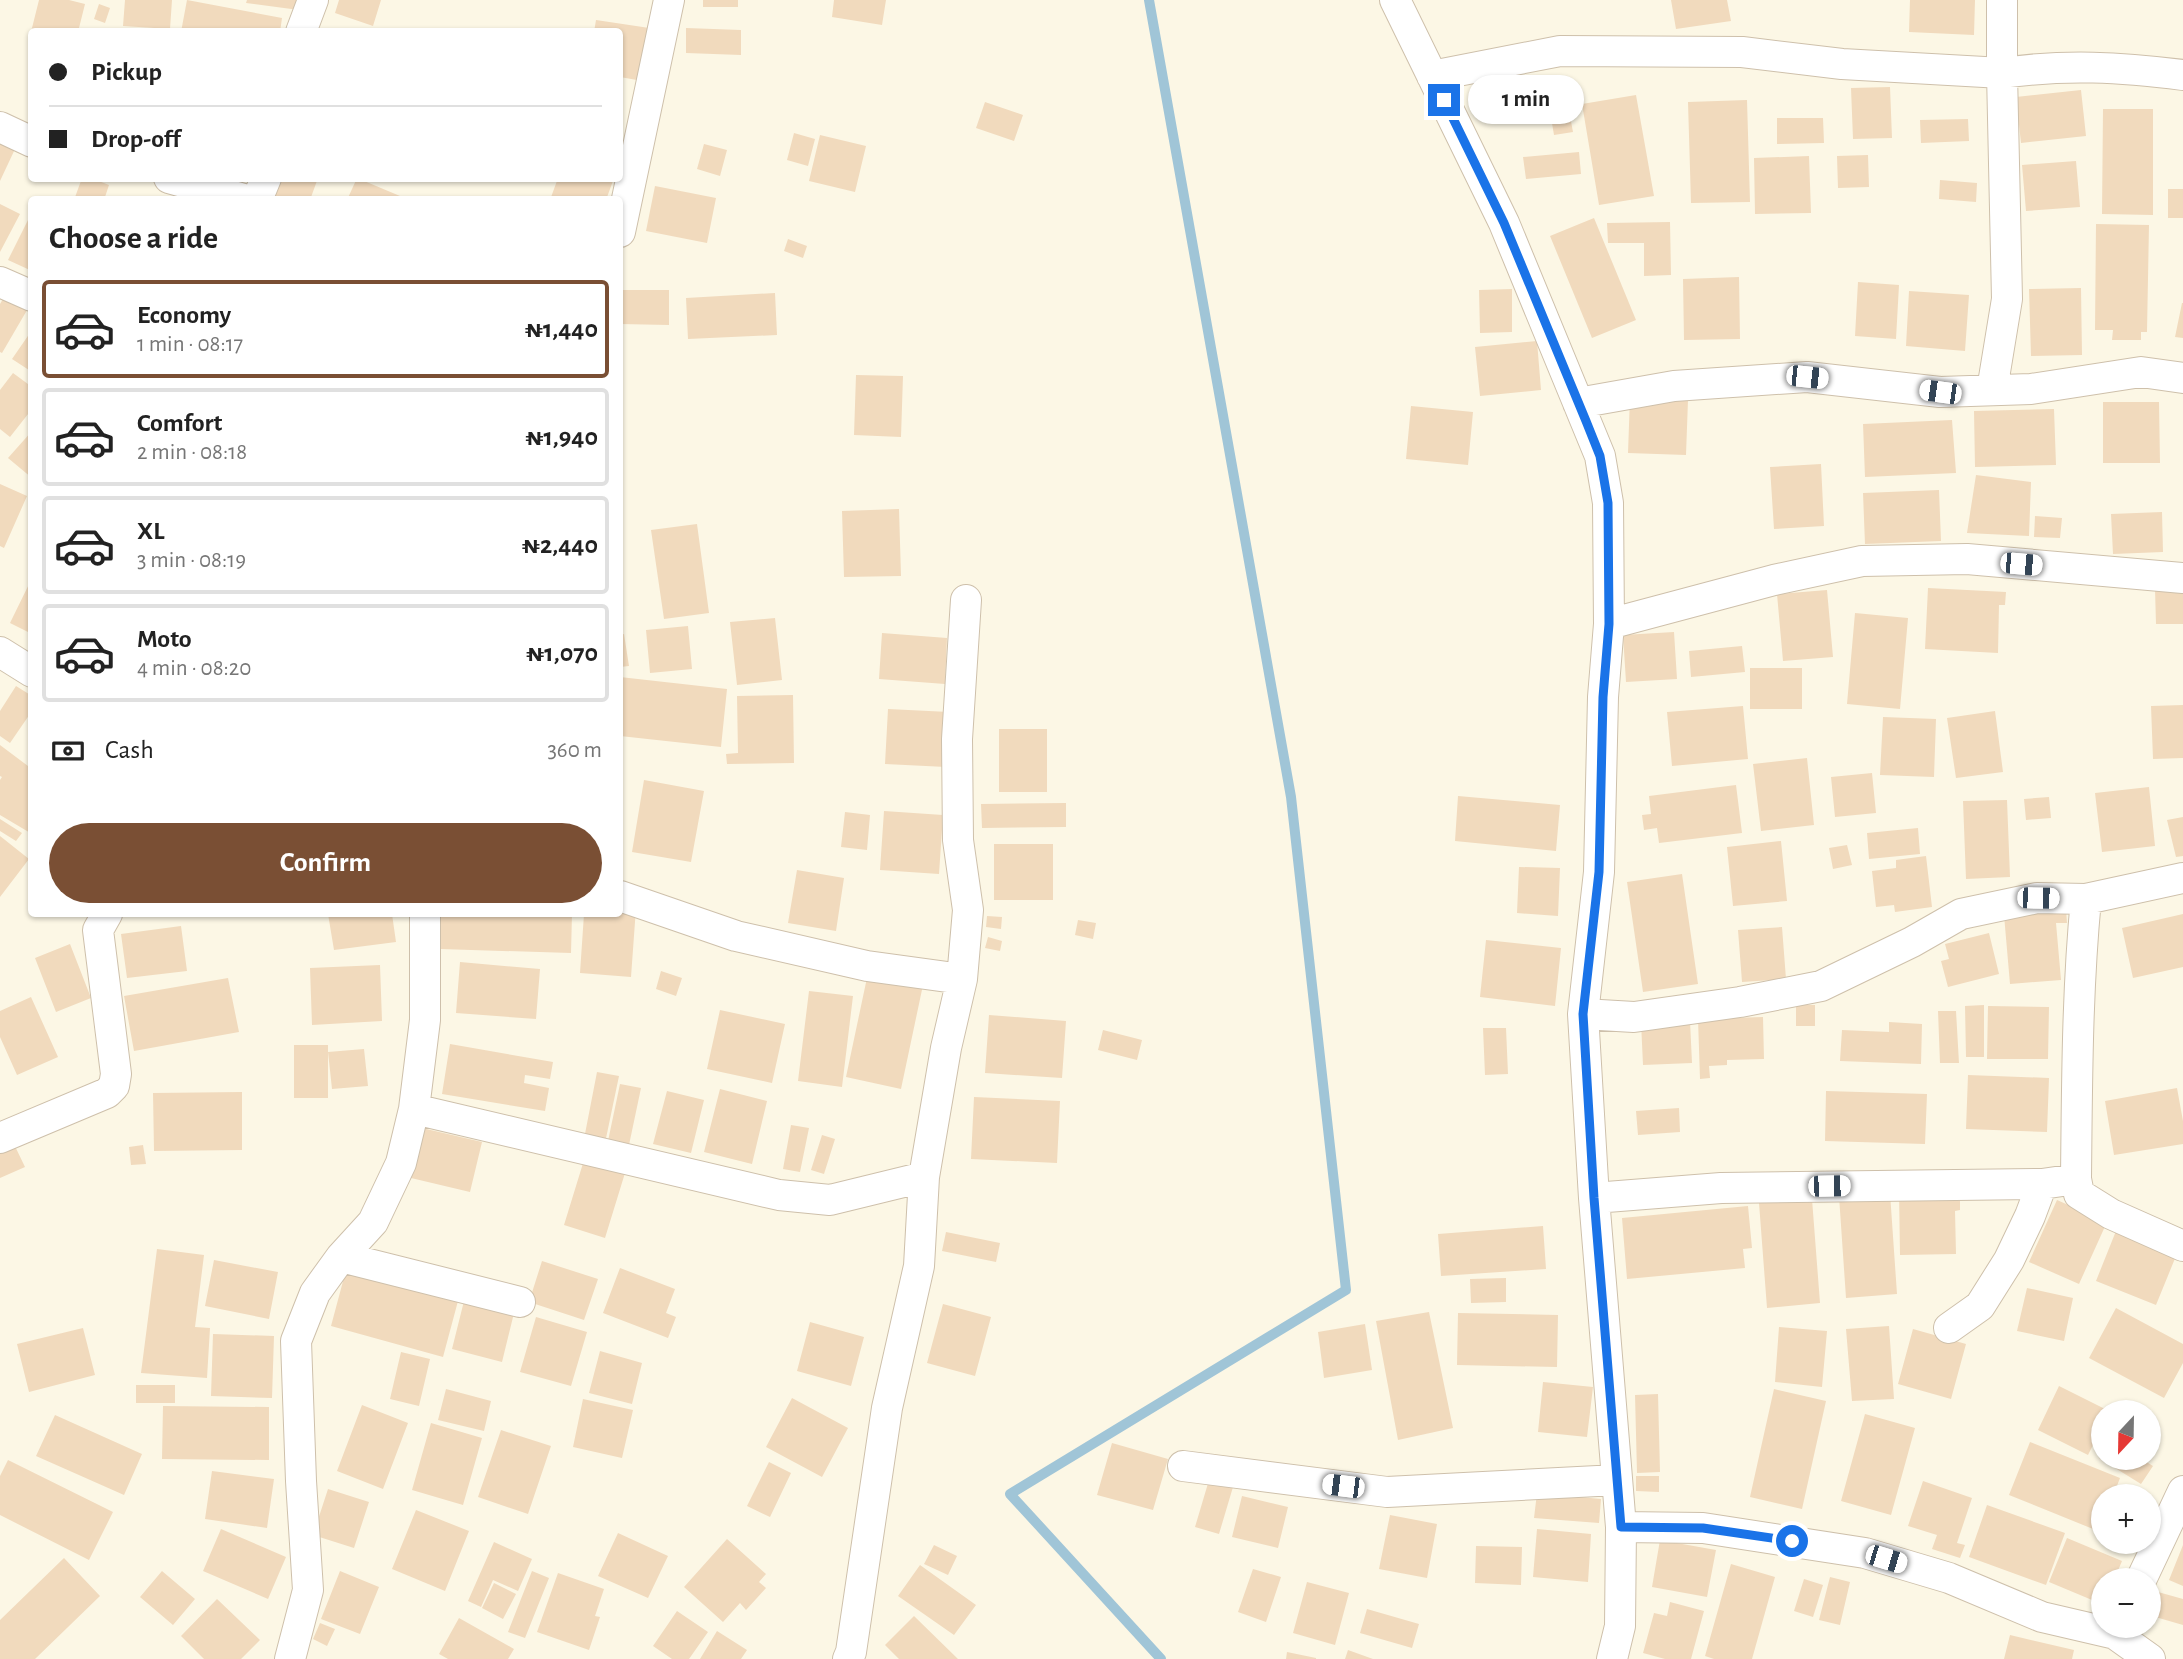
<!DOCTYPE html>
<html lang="en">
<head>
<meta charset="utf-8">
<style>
	body { margin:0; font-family:"Alegreya Sans",sans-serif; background:#f6f6f6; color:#222; height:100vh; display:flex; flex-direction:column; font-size:26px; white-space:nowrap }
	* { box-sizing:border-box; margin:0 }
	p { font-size:23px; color:#767676 }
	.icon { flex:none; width:38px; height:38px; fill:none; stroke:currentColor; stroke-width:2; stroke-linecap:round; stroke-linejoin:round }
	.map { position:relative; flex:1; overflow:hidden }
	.panel { position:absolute; left:28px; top:196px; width:595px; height:721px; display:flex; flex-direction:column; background:#fff; border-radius:7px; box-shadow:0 2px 5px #0004 }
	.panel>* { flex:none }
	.hud { position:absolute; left:28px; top:28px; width:595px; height:154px; border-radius:7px; box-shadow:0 2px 5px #0004; display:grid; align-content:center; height:154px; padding:0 21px; background:#fff }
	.needle { width:46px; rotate:202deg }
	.tools { position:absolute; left:2091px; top:1400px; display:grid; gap:14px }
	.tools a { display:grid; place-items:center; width:70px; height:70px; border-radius:50%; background:#fff; box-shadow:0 2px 5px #0004; font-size:35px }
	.end { position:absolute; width:32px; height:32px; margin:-16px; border:9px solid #1a73e8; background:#fff; box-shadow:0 0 0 4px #fff }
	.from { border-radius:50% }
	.bubble { position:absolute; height:49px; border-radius:24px; background:#fff; box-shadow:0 2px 5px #0004; font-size:23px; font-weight:600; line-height:49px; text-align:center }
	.car { position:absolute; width:21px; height:42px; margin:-21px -10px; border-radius:9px; box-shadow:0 0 5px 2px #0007; background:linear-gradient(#fff 24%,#345 0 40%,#fff 0 76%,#345 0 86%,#fff 0) }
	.hud b { display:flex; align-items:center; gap:24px; height:66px; font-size:26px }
	.hud b+b { border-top:2px solid #e0e0e0 }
	.hud i { width:18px; height:18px; background:#222 }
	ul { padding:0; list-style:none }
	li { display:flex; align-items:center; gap:21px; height:98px; margin:0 14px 10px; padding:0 7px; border:4px solid #e0e0e0; border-radius:7px }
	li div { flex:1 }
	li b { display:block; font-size:26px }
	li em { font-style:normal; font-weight:600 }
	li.current { border-color:#7a4f34 }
	li>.icon { width:63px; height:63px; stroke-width:1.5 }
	h2 { padding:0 21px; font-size:32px; line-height:84px }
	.pay { display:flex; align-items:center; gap:18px; height:77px; padding:0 21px; font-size:26px }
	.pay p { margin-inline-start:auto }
	.button { display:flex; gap:14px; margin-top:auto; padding:14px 21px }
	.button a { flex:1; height:80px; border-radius:42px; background:#7a4f34; color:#fff; font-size:28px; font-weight:600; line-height:80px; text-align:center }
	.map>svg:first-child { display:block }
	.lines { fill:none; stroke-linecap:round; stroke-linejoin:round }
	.stream { stroke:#a0c5d7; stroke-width:10 }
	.building { fill:#f1dabd }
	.minor-casing { stroke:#cec0ab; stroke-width:32 }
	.minor { stroke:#fff; stroke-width:30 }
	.route { stroke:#1a73e8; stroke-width:9 }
</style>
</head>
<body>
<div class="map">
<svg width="2183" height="1659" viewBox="0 0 2183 1659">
	<rect width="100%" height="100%" fill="#fcf7e5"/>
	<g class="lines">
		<path class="stream" d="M1149,0L1291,797L1346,1290L1010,1494L1161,1659"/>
	</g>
	<path class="building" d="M39,0H69L85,4L78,32H31Z
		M125,0H172L170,29L123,26Z
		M187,0L282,18L280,32H181Z
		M247,0H301L299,10L246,3Z
		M339,0H381L373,26L335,13Z
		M703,0H738V7H703Z
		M834,0H886L882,25L832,17Z
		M1671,0H1727L1731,21L1676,29Z
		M1910,0H1975L1974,35L1909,32Z
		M99,4L110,8L105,23L94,19Z
		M596,20L656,29L648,82L620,77V32H594Z
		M686,28L741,30V55L686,53Z
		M1563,79L1573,132L1554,135L1545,82Z
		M1890,87L1892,138L1853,139L1851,88Z
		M2081,90L2086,136L2021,143L2016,97Z
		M1636,95L1654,196L1599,205L1582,104Z
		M1747,100L1750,202L1691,203L1688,102Z
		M985,102L1023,115L1014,141L976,128Z
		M2103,109H2153V215L2102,214Z
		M1777,118H1823L1824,143L1777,144Z
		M1968,119L1969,141L1921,143L1920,120Z
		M794,133L815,139L808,166L787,160Z
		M820,135L866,146L855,192L809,181Z
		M0,143L15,149L0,181Z
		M704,144L727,150L720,176L697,169Z
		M1579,152L1581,174L1526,179L1523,157Z
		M1868,155L1869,187L1838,188L1837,156Z
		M1809,156L1811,213L1755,214L1754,158Z
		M2076,161L2080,207L2026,211L2022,165Z
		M82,178H91L109,185L104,200H74Z
		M272,178H318L310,200H267Z
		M357,178L400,196L398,200H347Z
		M558,178H614L606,200H550Z
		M1940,180L1977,183L1976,202L1939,199Z
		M655,186L716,198L707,243L646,231Z
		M2168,189H2183V218H2168Z
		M0,204L20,214L0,252Z
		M32,212V271L8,260Z
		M1594,218L1636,320L1592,338L1550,236Z
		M1670,222L1671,275L1644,276V243H1608L1607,223Z
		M2096,224L2149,225L2147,332H2141V340H2112L2113,330H2095Z
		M788,239L807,246L803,258L784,251Z
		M1739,277L1740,339L1684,340L1683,279Z
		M1858,282L1899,285L1896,339L1855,336Z
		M2081,288L2082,355L2031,356L2029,289Z
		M1512,289V332L1480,333L1479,290Z
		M620,290H669V325L620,324Z
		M1909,291L1969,295L1965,351L1906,346Z
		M7,292L30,305L2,353L0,352V304Z
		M775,293L777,335L688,339L686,298Z
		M2182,303H2183V338L2175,337Z
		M32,330V372L12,359Z
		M1537,341L1541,390L1480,396L1475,347Z
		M13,373L32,387V409L10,437L0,429V390Z
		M856,375L903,376L901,437L854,435Z
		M1630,397L1688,400L1686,455L1628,453Z
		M2103,402H2159L2160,463H2103Z
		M1411,406L1473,412L1468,465L1406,459Z
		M2054,409L2056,465L1975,467L1974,411Z
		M1952,420L1956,473L1865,477L1863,424Z
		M32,431V478L8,458Z
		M1821,464L1824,526L1774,529L1770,467Z
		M1976,475L2031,482L2029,536L1967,533Z
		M0,484L27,496L4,548L0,546Z
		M1939,490L1941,541L1865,544L1863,493Z
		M899,509L901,576L844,577L842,511Z
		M2162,512L2163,552L2113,554L2111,514Z
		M2035,516L2062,518L2060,538L2034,537Z
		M697,524L709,613L664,619L651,530Z
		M32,578V625L28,632L10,623Z
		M1928,588L2006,592L2005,605H1999L1998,653L1925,649Z
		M2155,589H2183V624H2156Z
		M1827,590L1833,657L1783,661L1777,594Z
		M1855,613L1908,618L1900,709L1847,704Z
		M775,618L782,680L737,685L730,622Z
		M688,626L692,669L650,673L646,630Z
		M1674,632L1677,679L1626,682L1623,635Z
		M882,633L947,638L945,684L879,679Z
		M624,634L629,666L620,667V635Z
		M1742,646L1745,672L1691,677L1689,651Z
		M1750,668H1802V709H1750Z
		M620,677L727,689L721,747L620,736Z
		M16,686L32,696V711L10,743L0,736V711Z
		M793,695L794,763L727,764L726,754L738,753L737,696Z
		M2183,705V758L2153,759L2151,706Z
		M1743,706L1748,759L1672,766L1667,712Z
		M888,709L949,712L946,767L885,764Z
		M1995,711L2003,772L1956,778L1947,718Z
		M1883,717L1936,719L1934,777L1880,775Z
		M999,729H1047V792H999Z
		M0,745L32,769V834L0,815V780L2,777L0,776Z
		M1807,758L1814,825L1761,831L1753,764Z
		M1872,773L1876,813L1835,817L1831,777Z
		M644,780L704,791L691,862L632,852Z
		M1736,785L1742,833L1659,843L1657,828L1644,830L1642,815L1651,814L1649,796Z
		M2149,787L2155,846L2102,852L2095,793Z
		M1458,796L1560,805L1556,851L1455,841Z
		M2049,797L2051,818L2026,820L2024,799Z
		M2007,800L2010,877L1966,879L1963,801Z
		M1066,803V827L982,828L981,804Z
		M884,811L943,815L939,874L880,870Z
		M845,812L870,815L867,850L841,847Z
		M2183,817V856L2176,857L2167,820Z
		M0,819L22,833L16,841L0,831Z
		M1918,828L1920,854L1869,859L1867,833Z
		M0,836L29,859L0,897Z
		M1781,841L1787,901L1733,906L1727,847Z
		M994,844H1053V900H994Z
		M1847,845L1852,865L1833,869L1829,848Z
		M1926,856L1932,907L1895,912L1894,905L1876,907L1872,871L1896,868V860Z
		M1519,867L1560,868L1558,916L1517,913Z
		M797,870L844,878L836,931L788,923Z
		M1682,874L1698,984L1643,992L1627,882Z
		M620,907L636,908L631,977L580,973L584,914H620Z
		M2066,909L2067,923H2056L2061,980L2010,984L2004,915Z
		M328,914H392L396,942L334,950Z
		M441,914H572L571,953L440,949Z
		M2183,914V967L2133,978L2122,928Z
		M987,916L1002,917L1001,929L986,927Z
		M1078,920L1096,923L1093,939L1075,935Z
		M181,926L187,971L127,978L121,934Z
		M1782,927L1786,979L1742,982L1738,930Z
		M1989,933L1999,974L1948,987L1941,961L1949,959L1945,944Z
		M988,937L1002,941L1000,951L985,948Z
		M1486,940L1561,948L1555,1006L1480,997Z
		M70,944L91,998L56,1012L35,958Z
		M460,962L540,969L536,1019L456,1013Z
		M380,965L382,1021L312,1025L310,968Z
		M661,971L682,978L676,996L656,989Z
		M868,973L923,985L901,1089L846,1077Z
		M228,978L239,1032L134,1051L124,996Z
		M809,991L853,996L842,1087L798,1081Z
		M31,997L58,1057L17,1075L0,1037V1011Z
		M1796,1005H1815V1026H1796Z
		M1984,1005V1057H1966L1965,1006Z
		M1988,1006L2049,1007L2048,1059H1987Z
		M720,1010L785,1024L772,1083L707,1069Z
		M1938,1011H1956L1959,1063H1940Z
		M989,1015L1066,1021L1062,1078L985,1073Z
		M1763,1017L1764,1059L1727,1060V1065L1709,1066L1710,1078L1700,1079L1698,1019Z
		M1690,1021L1692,1063L1643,1065L1641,1022Z
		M1889,1022L1922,1024L1921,1064L1840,1061L1842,1030L1889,1032Z
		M1483,1028H1506L1508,1074L1485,1075Z
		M1103,1030L1142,1040L1137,1060L1098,1050Z
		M450,1044L553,1062L550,1079L525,1075L524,1083L549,1088L545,1111L442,1094Z
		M294,1045H328V1098H294Z
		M364,1049L368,1086L332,1089L328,1052Z
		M597,1072L619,1076L605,1143L584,1139Z
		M1968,1075L2049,1078L2047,1132L1966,1129Z
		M620,1084L641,1088L629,1145L608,1141Z
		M2177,1088L2183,1121V1144L2114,1155L2105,1101Z
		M720,1089L767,1101L752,1164L704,1152Z
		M667,1091L704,1100L691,1153L653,1144Z
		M1826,1091L1927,1094L1925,1144L1825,1141Z
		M242,1092V1150L154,1151L153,1093Z
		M974,1097L1060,1101L1057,1163L971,1159Z
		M1679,1108L1680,1132L1638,1135L1636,1111Z
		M791,1125L809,1128L800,1172L783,1169Z
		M422,1128L482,1142L470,1192L411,1178Z
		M822,1135L835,1139L824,1174L811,1170Z
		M12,1140L25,1167L0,1178V1145Z
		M143,1145L146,1164L131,1165L129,1147Z
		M584,1160L625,1173L605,1238L564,1225Z
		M1951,1189V1201H1960V1210L1955,1211L1956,1254L1900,1255L1899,1190Z
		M1890,1193L1897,1294L1846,1298L1839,1196Z
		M1812,1199L1820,1303L1767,1308L1759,1203Z
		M2057,1200L2107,1222L2079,1284L2029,1262Z
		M1748,1206L1752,1248L1743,1249L1745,1268L1627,1279L1622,1218Z
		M1543,1226L1546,1269L1441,1276L1438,1234Z
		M2116,1231L2176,1256L2156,1305L2096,1281Z
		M946,1232L1000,1243L996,1262L942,1251Z
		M157,1249L204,1255L195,1327L210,1328L207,1378L141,1373Z
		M214,1260L278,1272L269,1319L205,1306Z
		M542,1261L598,1279L584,1320L529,1302Z
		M620,1268L675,1289L666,1313L676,1317L668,1338L603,1313Z
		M346,1270L458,1301L443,1357L331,1326Z
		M1506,1278V1302L1471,1303L1470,1279Z
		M2027,1288L2073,1298L2064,1341L2017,1331Z
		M464,1301L514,1313L502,1362L452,1349Z
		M943,1304L991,1317L975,1376L927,1363Z
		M2116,1308L2183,1344V1363L2164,1398L2089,1358Z
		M1429,1312L1453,1428L1398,1440L1376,1321Z
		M1458,1313L1558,1315L1557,1367L1457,1365Z
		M536,1317L587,1332L571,1386L520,1372Z
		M810,1322L864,1337L851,1386L797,1371Z
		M1365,1324L1372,1370L1324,1378L1318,1332Z
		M1889,1326L1894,1399L1852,1401L1846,1329Z
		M1779,1327L1827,1331L1822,1387L1775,1382Z
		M83,1328L95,1375L29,1392L17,1344Z
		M1913,1329L1966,1344L1951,1399L1898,1384Z
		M213,1334L274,1336L272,1398L211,1396Z
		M600,1351L642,1363L632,1404L589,1393Z
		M401,1352L430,1359L419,1406L390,1399Z
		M1543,1382L1593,1387L1587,1437L1538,1432Z
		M136,1385H175V1403H136Z
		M2059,1386L2111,1412H2104V1423L2088,1455L2038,1430Z
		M446,1389L491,1401L484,1431L438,1420Z
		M1774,1389L1826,1401L1802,1509L1750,1497Z
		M1658,1394L1660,1472L1637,1473L1635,1395Z
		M792,1398L848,1428L822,1477L766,1447Z
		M583,1399L633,1410L622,1458L573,1447Z
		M362,1405L408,1423L383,1489L337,1471Z
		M163,1406L269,1407V1460L162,1459Z
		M1865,1414L1915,1428L1891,1515L1841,1501Z
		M55,1415L142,1454L124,1495L36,1456Z
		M431,1423L482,1438L463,1505L412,1490Z
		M501,1430L551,1446L528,1514L478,1497Z
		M2030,1442L2120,1478L2113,1496H2104V1519L2098,1531L2009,1495Z
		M1112,1443L1168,1459L1153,1510L1097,1495Z
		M2099,1458H2140L2153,1466L2141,1484Z
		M8,1460L113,1512L89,1560L0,1515V1476Z
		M769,1462L791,1473L770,1517L747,1506Z
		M212,1471L274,1479L267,1528L205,1519Z
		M1636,1476H1659V1492L1636,1491Z
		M1209,1480L1233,1487L1219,1534L1195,1527Z
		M1923,1481L1972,1498L1957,1543L1965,1545L1960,1558L1932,1549L1937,1535L1908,1526Z
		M328,1489L369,1502L354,1548L313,1535Z
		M1537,1493L1601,1499L1599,1523L1534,1518Z
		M1242,1496L1288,1507L1278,1548L1232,1537Z
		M1987,1505L2065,1533L2046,1585L1969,1557Z
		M416,1510L469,1531L445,1591L392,1569Z
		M1390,1515L1437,1524L1427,1578L1379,1569Z
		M221,1529L286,1557L268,1599L203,1571Z
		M1537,1529L1591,1534L1588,1582L1533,1577Z
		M618,1533L668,1556L648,1598L598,1576Z
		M2067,1538L2122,1561L2114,1580H2104V1605L2049,1582Z
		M727,1539L766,1574L759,1582L766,1588L746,1610L740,1603L723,1622L684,1587Z
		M1660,1540L1716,1550L1707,1597L1652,1587Z
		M494,1542L532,1559L518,1591L493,1580L481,1607L468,1601Z
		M934,1545L957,1556L948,1575L924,1564Z
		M2183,1545V1586L2169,1580Z
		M1476,1546L1522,1547L1521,1585L1475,1583Z
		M64,1558L100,1596L35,1659H0V1620Z
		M1731,1564L1775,1577L1752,1659H1714L1705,1656Z
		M920,1565L976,1605L954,1635L898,1596Z
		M1253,1569L1281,1577L1266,1622L1238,1612Z
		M162,1571L195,1599L173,1625L140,1597Z
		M340,1571L379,1587L360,1634L321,1619Z
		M532,1571L549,1578L525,1638L508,1632Z
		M558,1573L604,1589L595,1616L600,1617L589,1650L537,1632Z
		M1830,1577L1850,1582L1840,1625L1819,1620Z
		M1804,1579L1823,1585L1813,1617L1794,1611Z
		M1307,1582L1349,1593L1335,1645L1293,1633Z
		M494,1583L516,1594L503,1619L482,1608Z
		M2158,1592L2183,1599V1625L2152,1616Z
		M217,1599L260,1640L241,1659H204L181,1636Z
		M1670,1602L1704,1611L1691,1659H1665L1643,1653L1654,1613L1667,1616Z
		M1367,1609L1419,1624L1412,1648L1360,1633Z
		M677,1611L708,1632L689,1659H672L653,1646Z
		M914,1616L958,1659H899L885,1645Z
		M459,1618L514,1649L508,1659H448L439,1654Z
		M320,1623L335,1629L327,1646L313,1639Z
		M717,1631L747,1650L741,1659H700Z
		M2010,1635L2074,1650L2072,1659H2004Z
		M1348,1650L1373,1659H1345Z
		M1287,1652L1316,1658V1659H1286Z"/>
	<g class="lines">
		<defs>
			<path id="minor" d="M1395,0L1504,223L1600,456L1608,503L1609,624L1603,697L1599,872L1583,1014L1594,1198L1621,1527L1620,1626L1612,1659
				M301,32L313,0
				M1432,76L1560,51L1742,52L1842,64L2002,73V0
				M0,127L32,142
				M169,178L247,200
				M257,200L266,178
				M620,232L669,0
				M0,282L32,296
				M1992,390L2007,299L2002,73C2066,64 2120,67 2183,75
				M1578,403L1674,386L1807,377L1940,392L2031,389L2141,372L2183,378
				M1609,624L1774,580L1862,561L1967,559L2183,578
				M0,652L32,672
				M620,896L736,936L867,966L962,979
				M2086,899C2077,992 2077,1085 2076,1179L2079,1194L2111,1214L2183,1246
				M1583,1014L1634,1017L1740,1002L1821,986L1912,942L1961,914L2037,898L2086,899L2183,878
				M414,1109L779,1195L830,1200L924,1177
				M0,1138L107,1093L114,1086L116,1074L98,930L107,914
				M1594,1198L1721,1188L2042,1184L2076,1179
				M341,1257L520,1302
				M1949,1328L1980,1306L2009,1260L2030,1216L2042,1184
				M1183,1466L1387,1492L1617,1480
				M1621,1527L1703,1528L1865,1553L1949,1578L2042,1617L2115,1634L2150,1659
				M2141,1580L2183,1491
				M290,1659L308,1590L301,1481L296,1341L315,1293L341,1257L373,1222L401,1163L414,1109L425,1020V914
				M848,1659L851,1652L887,1408L919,1266L924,1177L946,1048L962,979L968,910L958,840L957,739L966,600"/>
		</defs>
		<use href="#minor" class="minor-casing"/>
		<use href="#minor" class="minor"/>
	</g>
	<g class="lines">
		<path class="route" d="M1444,100L1504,223L1586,421L1600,456L1608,503L1609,624L1603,697L1599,872L1583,1014L1594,1198L1621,1527L1703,1528L1792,1541"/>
	</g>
</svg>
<div class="tools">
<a><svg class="needle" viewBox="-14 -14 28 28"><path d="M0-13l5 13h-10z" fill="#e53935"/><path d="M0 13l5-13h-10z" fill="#767676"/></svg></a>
<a>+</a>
<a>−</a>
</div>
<i class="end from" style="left:1792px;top:1541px"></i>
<i class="end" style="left:1444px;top:100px"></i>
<div class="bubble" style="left:1468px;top:75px;width:116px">1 min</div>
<i class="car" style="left:1807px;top:377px;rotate:96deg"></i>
<i class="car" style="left:1940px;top:392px;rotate:278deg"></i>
<i class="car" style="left:2021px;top:564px;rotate:95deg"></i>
<i class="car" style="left:2038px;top:898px;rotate:91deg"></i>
<i class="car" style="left:1829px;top:1186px;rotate:89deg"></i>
<i class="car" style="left:1343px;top:1486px;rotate:277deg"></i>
<i class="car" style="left:1886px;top:1559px;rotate:107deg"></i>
<div class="hud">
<b><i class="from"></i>Pickup</b>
<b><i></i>Drop-off</b>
</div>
<section class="panel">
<h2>Choose a ride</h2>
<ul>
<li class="current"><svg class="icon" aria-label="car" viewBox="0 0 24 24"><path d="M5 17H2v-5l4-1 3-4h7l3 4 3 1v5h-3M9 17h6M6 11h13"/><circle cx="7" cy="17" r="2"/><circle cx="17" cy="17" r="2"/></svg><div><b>Economy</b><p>1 min · 08:17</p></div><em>₦1,440</em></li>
<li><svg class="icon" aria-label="car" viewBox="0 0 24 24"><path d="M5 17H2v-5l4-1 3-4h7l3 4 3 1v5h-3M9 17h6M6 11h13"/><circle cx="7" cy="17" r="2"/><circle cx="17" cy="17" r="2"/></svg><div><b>Comfort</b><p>2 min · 08:18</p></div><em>₦1,940</em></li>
<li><svg class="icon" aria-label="car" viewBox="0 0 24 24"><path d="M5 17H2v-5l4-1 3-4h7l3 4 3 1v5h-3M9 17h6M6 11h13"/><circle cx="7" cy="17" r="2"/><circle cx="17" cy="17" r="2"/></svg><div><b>XL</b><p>3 min · 08:19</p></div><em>₦2,440</em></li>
<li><svg class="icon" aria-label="car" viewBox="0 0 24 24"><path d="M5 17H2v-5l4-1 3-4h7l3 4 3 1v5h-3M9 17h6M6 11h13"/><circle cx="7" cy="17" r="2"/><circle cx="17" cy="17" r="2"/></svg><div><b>Moto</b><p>4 min · 08:20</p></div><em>₦1,070</em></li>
</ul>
<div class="pay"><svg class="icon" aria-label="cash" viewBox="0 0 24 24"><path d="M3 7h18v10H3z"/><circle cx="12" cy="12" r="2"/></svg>Cash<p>360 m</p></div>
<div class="button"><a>Confirm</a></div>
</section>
</div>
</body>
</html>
